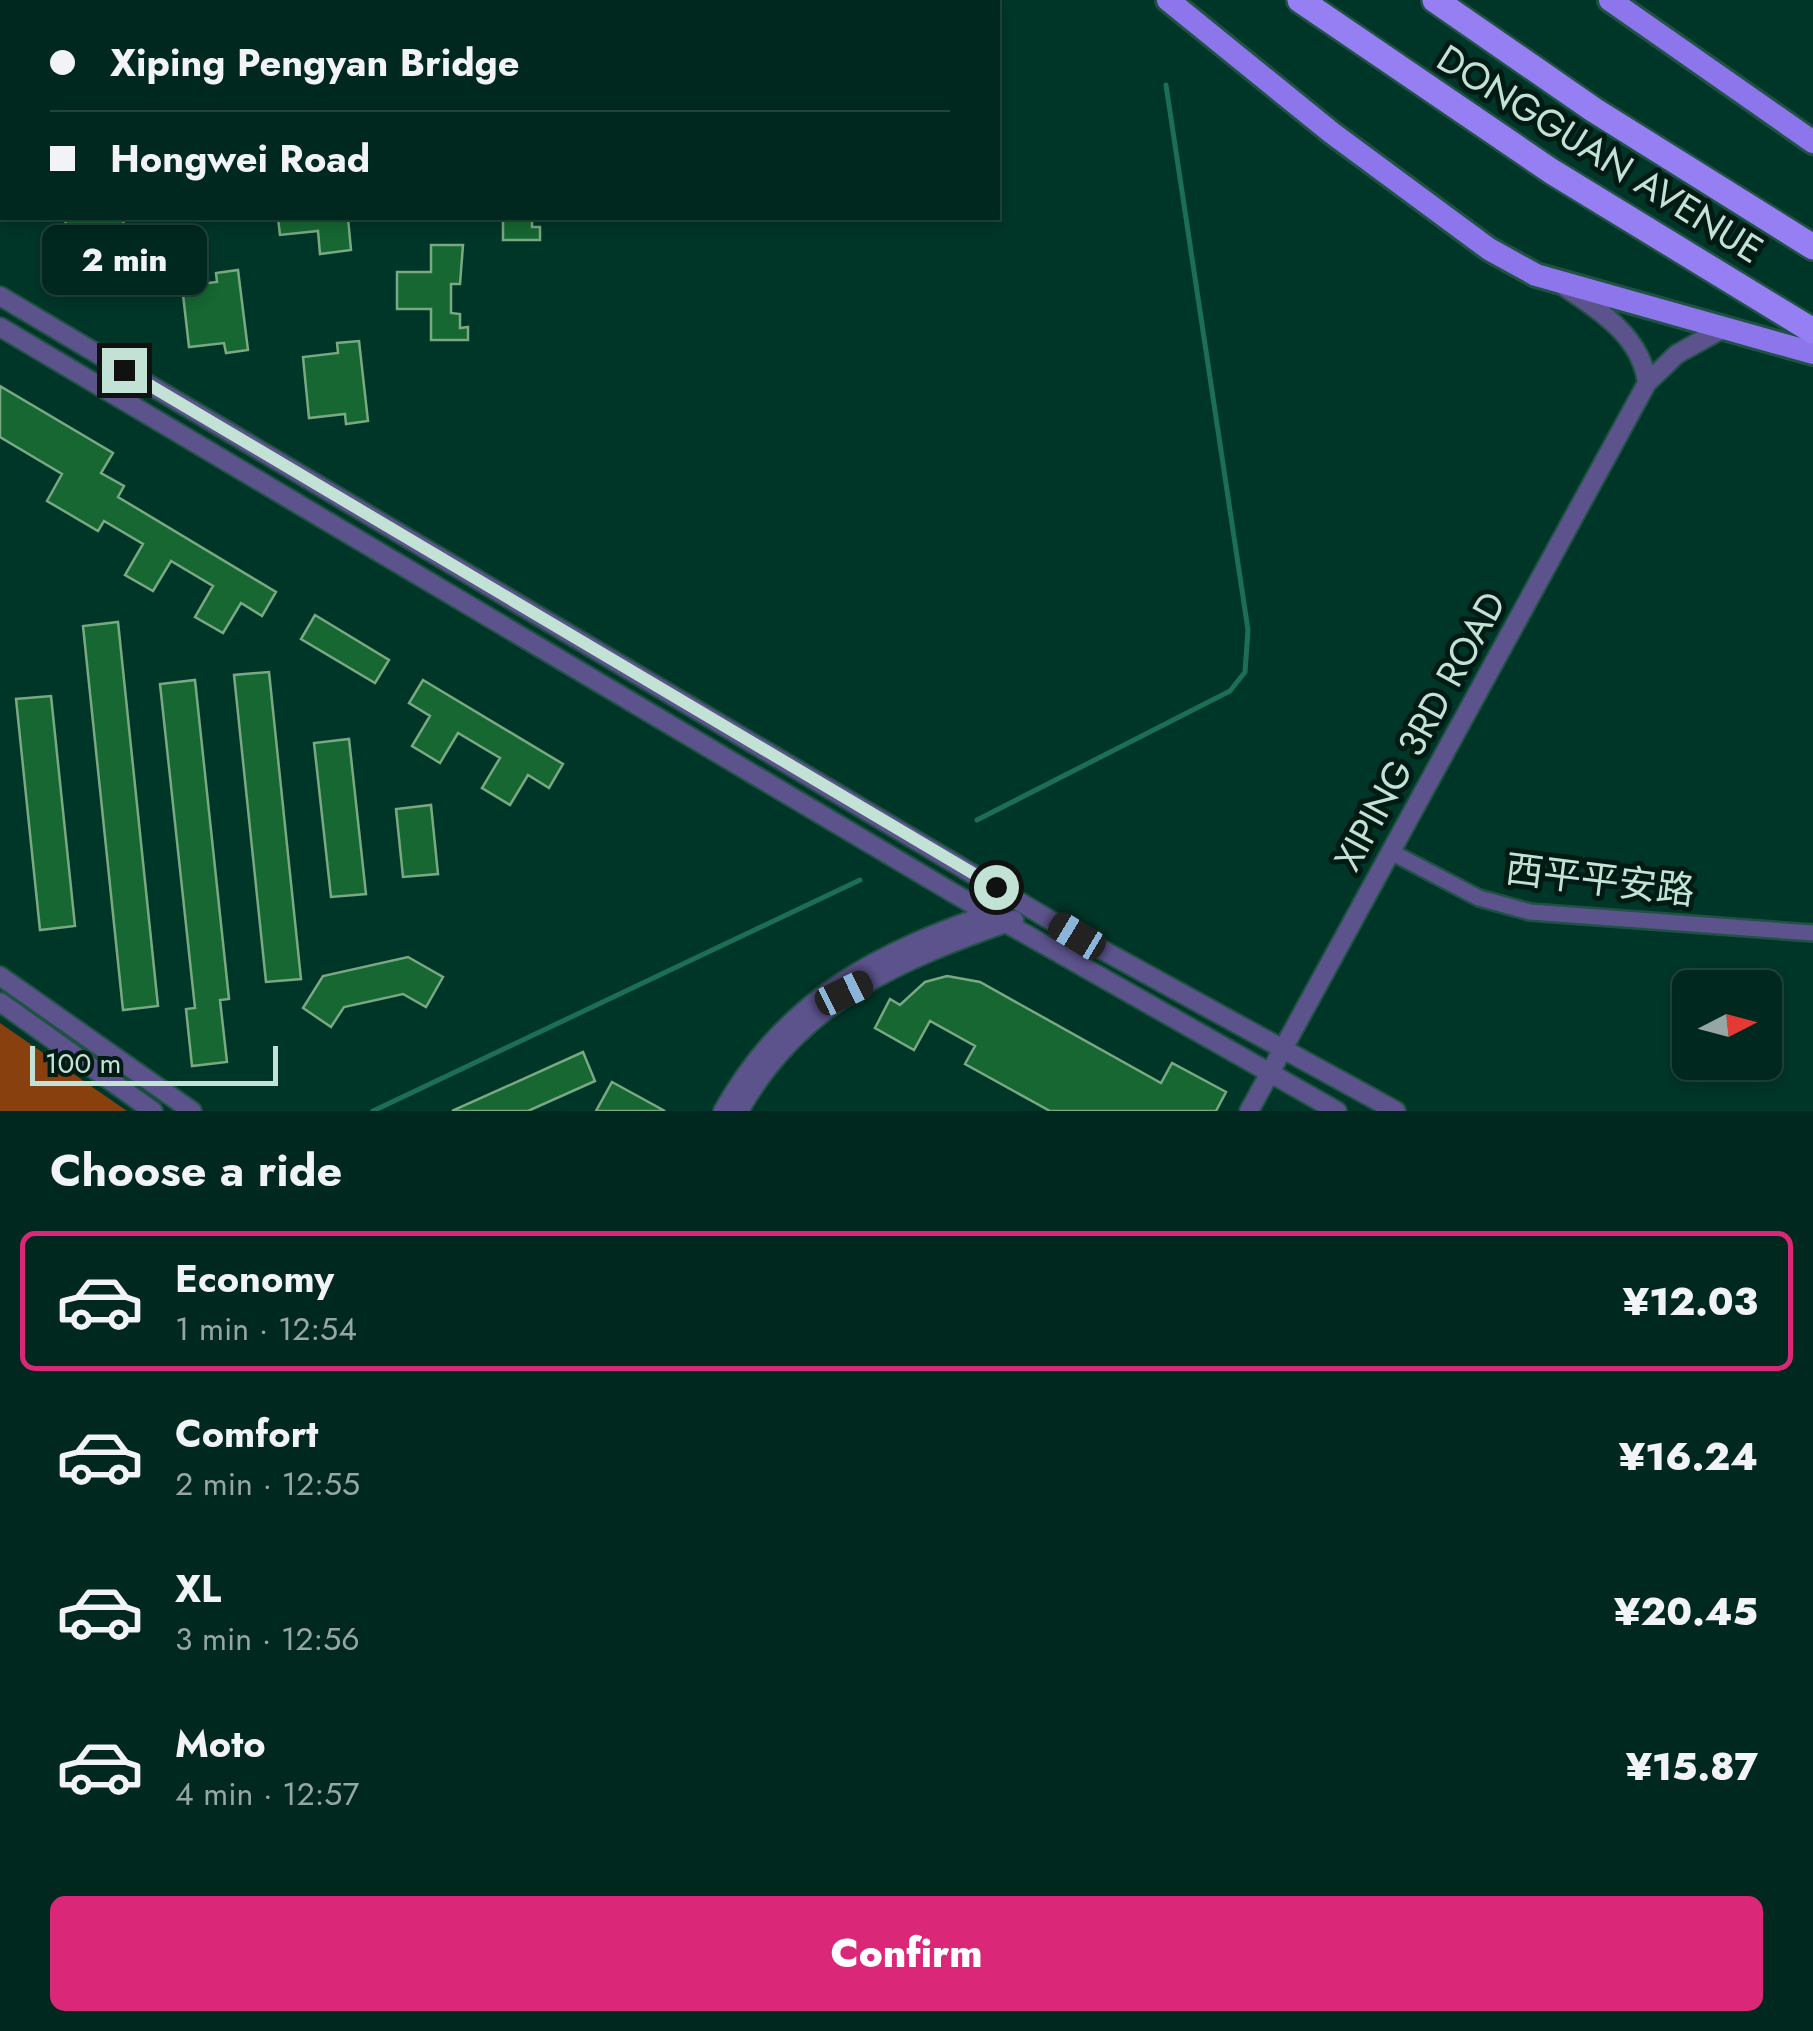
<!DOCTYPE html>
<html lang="en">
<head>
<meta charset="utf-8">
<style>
	body { margin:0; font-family:Jost,"Noto Sans SC",sans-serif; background:#0e342b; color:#f1f3f6; height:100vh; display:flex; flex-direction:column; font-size:38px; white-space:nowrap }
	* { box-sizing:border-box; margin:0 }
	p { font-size:32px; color:#95a6a4 }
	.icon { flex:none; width:55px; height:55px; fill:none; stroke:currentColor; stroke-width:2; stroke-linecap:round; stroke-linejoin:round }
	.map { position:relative; height:1111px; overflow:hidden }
	.drawer { display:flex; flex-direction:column; background:#00281e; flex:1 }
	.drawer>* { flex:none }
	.hud { position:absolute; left:0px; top:0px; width:1000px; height:220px; box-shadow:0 5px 15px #0003,0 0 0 2px #22443c; display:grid; align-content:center; height:220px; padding:0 50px; background:#00281e }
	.needle { width:65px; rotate:84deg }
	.fabs { position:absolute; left:1672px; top:970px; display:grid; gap:20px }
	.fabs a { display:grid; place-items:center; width:110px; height:110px; border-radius:15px; background:#00281e; box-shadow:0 5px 15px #0003,0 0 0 2px #22443c; font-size:50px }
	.scale { position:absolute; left:30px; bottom:25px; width:248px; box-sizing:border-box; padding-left:10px; border:5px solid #c3e2d6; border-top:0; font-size:28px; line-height:35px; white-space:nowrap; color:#c3e2d6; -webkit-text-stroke:8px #011a13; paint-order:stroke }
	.end { position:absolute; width:45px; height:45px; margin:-22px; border:12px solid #c3e2d6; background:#111; box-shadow:0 0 0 5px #111 }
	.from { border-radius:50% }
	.bubble { position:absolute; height:70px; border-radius:15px; background:#00281e; box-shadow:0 5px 15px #0003,0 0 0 2px #22443c; font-size:32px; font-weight:800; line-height:70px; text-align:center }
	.car { position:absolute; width:30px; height:60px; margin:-30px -15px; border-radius:12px; box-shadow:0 0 8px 2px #0007; background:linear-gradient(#222 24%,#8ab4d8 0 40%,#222 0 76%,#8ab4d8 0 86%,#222 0) }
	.hud b { display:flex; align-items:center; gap:35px; height:95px; font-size:38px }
	.hud b+b { border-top:2px solid #22443c }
	.hud i { width:25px; height:25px; background:#f1f3f6 }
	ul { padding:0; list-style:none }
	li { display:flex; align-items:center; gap:30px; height:140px; margin:0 20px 15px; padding:0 30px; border:5px solid transparent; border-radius:15px }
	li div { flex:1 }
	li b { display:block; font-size:38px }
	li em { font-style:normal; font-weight:800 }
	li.current { border-color:#db2777 }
	li>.icon { width:90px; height:90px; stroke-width:1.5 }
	h2 { padding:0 50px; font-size:45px; line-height:120px }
	.primary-button { display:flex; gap:20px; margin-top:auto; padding:20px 50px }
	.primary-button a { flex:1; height:115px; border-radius:15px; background:#db2777; color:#fff; font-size:40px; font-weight:800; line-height:115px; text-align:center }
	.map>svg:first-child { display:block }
	.forest { fill:#87400e }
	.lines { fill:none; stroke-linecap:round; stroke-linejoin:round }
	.stream { stroke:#1d6e58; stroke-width:5 }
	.building { fill:#166732; stroke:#7aa883; stroke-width:2.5 }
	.minor-casing { stroke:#1f5244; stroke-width:20 }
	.tertiary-casing { stroke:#1f5244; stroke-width:22 }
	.primary-casing { stroke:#1f5244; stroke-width:28 }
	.trunk-casing { stroke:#1f5244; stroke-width:30 }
	.minor { stroke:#5c538c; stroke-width:15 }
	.tertiary { stroke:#5c538c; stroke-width:18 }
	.primary { stroke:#8d75eb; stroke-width:22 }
	.trunk { stroke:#967ff2; stroke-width:25 }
	.route { stroke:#c3e2d6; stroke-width:12 }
	.labels { text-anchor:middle; stroke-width:10; stroke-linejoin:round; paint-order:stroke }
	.street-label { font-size:38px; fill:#c3e2d6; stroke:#011a13 }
</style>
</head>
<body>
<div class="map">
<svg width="1813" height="1111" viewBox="0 0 1813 1111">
	<rect width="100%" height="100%" fill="#003628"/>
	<path class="forest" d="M0,1023L127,1111H0Z"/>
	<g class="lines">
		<path class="stream" d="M977,820L1230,691L1245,672L1248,630L1166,85
			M373,1111L860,880"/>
	</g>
	<path class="building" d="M65,218H123L130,277L108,279L107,270L71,273Z
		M278,218H348L351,250L320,254L318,231L280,235Z
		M503,218H532V227H540V240H503Z
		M431,245H463L460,284H451V313L460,314V328L468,327V340H431V309H397V272H431Z
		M238,270L248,350L226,353L224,343L189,347L182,286L217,282L216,273Z
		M359,341L368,421L346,424L345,414L309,418L303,357L338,353L337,343Z
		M0,386L113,453L101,473L124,486L118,497L276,592L262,616L241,603L223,633L195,617L213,586L171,561L153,591L125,575L143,544L104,521L98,531L47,501L62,474L0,437Z
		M315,615L389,660L375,683L301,639Z
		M118,622L158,1006L123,1010L83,626Z
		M269,672L301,979L266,982L234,675Z
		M195,680L229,999L220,1000L227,1062L192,1066L186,1009L195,1008L160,684Z
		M423,680L563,764L549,788L528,775L510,805L482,788L500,758L458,733L440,763L412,746L430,716L409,703Z
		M51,696L75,926L40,930L16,699Z
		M349,739L366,894L331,897L314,743Z
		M431,805L438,874L403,877L396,809Z
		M408,957L443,977L426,1007L403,994L344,1007L331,1027L303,1008L323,976Z
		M947,976L980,982L1161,1083L1172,1063L1226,1092L1216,1111H1050L965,1064L975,1046L930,1021L914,1050L875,1028L890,999L900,1005L925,982Z
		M583,1052L595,1081L528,1111H452Z
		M612,1082L665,1111H596Z"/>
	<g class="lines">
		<defs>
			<path id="minor" d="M1391,852L1479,898L1530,912L1813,933"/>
			<path id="tertiary" d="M1566,288C1601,311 1642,338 1647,383
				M0,296L1077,936L1396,1111
				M0,327L955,894L1337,1111
				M0,976L192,1111
				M0,1002L153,1111
				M723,1111C786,998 879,951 998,911
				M739,1111C801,1000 900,960 1014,920
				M1249,1111L1647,383L1677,354L1724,328"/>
			<path id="primary" d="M1168,0L1332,133L1489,249L1536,275L1813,353
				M1610,0L1813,142"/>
			<path id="trunk" d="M1300,0L1551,171L1813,331
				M1435,0L1594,110L1813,247"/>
		</defs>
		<use href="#minor" class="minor-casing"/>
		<use href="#tertiary" class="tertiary-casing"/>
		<use href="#primary" class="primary-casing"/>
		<use href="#trunk" class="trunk-casing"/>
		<use href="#minor" class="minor"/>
		<use href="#tertiary" class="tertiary"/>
		<use href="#primary" class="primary"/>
		<use href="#trunk" class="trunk"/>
	</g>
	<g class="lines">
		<path class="route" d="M124,370L996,887"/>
	</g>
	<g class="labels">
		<g class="street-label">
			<text transform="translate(1600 154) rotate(32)" y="13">DONGGUAN AVENUE</text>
			<text transform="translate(1420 731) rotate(-61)" y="13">XIPING 3RD ROAD</text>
			<text transform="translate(1600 880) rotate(7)" y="13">西平平安路</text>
		</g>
	</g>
</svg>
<div class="fabs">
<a><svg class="needle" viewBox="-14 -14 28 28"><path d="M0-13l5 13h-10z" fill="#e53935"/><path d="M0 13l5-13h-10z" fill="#95a6a4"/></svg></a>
</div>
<div class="scale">100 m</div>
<i class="end from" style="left:996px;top:887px"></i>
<i class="end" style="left:124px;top:370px"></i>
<div class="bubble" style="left:42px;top:225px;width:165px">2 min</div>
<i class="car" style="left:1077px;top:936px;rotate:301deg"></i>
<i class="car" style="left:844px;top:993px;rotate:64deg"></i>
<div class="hud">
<b><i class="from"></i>Xiping Pengyan Bridge</b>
<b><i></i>Hongwei Road</b>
</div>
</div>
<section class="drawer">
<h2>Choose a ride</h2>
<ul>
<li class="current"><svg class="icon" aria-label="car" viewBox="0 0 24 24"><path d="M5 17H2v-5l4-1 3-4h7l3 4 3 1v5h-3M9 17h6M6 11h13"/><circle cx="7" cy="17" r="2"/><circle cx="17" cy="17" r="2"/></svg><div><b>Economy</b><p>1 min · 12:54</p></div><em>¥12.03</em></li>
<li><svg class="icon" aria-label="car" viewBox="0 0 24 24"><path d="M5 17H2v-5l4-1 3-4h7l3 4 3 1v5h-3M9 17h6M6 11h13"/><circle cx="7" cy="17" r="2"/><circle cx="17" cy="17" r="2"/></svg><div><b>Comfort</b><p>2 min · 12:55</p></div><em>¥16.24</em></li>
<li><svg class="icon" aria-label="car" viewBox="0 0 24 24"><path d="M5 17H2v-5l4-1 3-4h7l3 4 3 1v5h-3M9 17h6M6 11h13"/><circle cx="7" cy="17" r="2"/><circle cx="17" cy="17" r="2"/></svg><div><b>XL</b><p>3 min · 12:56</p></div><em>¥20.45</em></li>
<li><svg class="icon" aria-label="car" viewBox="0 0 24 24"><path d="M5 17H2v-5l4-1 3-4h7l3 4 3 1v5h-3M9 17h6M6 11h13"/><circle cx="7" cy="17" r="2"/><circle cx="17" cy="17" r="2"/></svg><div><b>Moto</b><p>4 min · 12:57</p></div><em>¥15.87</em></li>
</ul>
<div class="primary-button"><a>Confirm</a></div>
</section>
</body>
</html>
